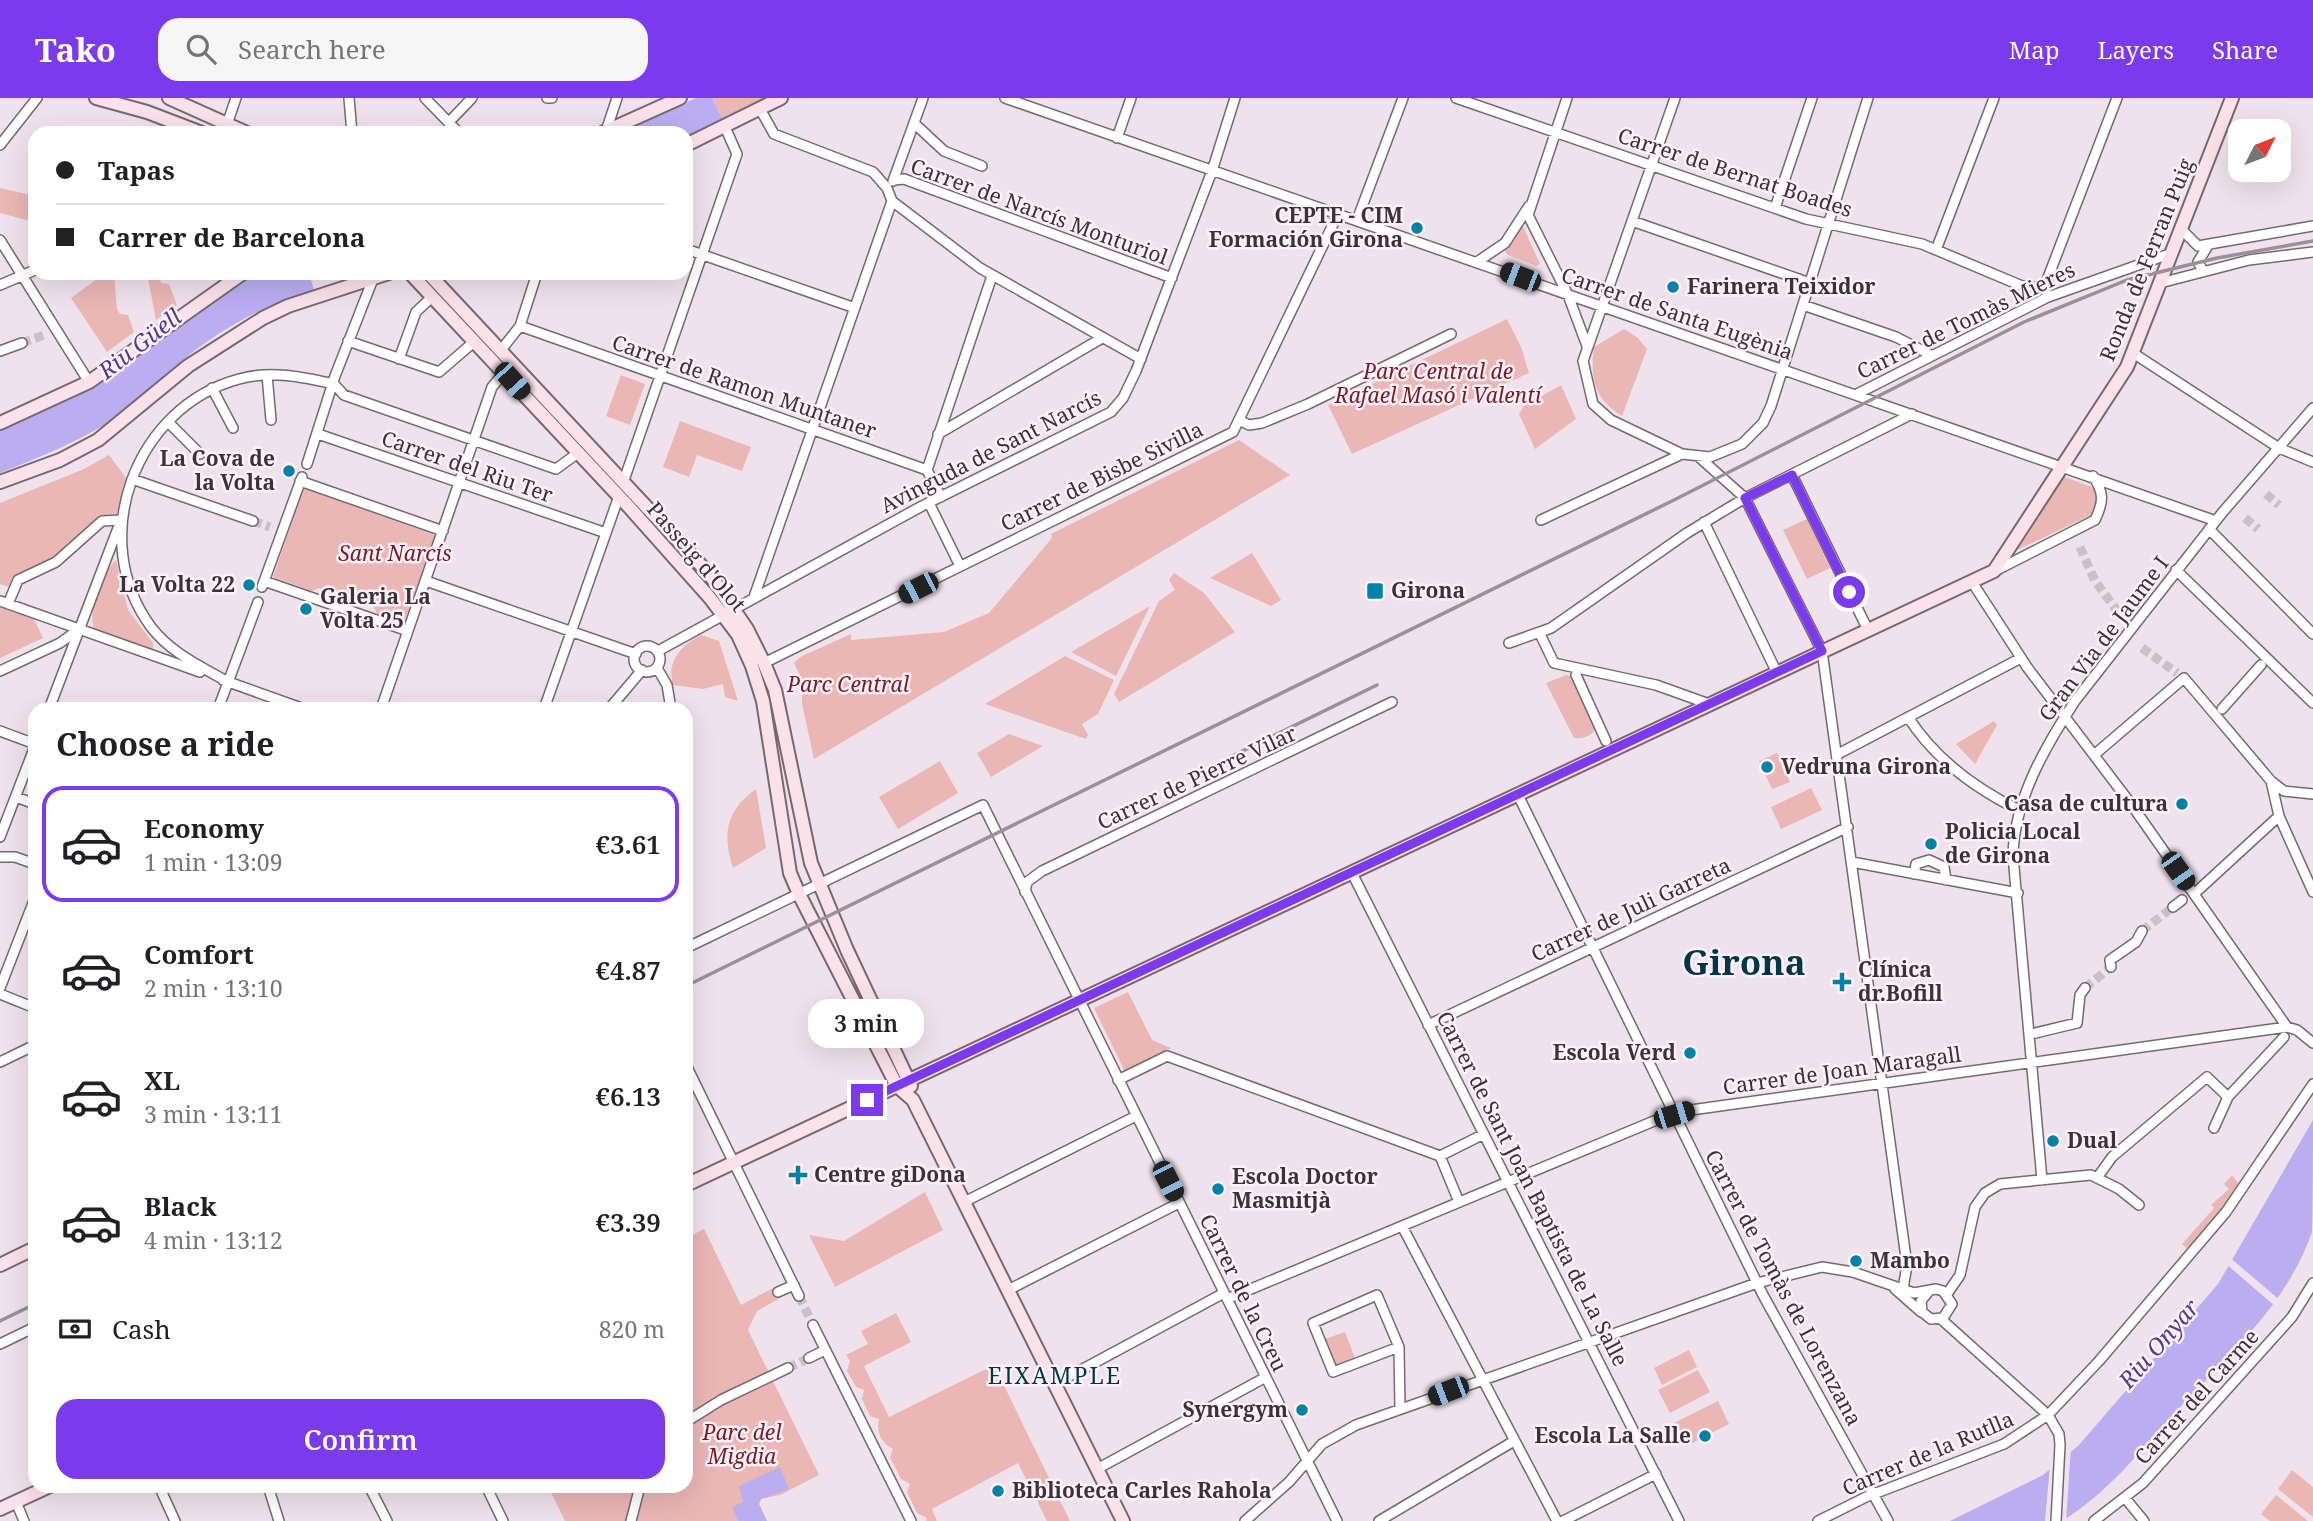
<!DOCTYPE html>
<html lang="en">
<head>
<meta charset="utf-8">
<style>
	body { margin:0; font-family:"Noto Serif",serif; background:#f6f6f6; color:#202124; height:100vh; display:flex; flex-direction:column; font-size:26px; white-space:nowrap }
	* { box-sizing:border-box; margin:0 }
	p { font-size:23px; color:#757577 }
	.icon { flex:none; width:38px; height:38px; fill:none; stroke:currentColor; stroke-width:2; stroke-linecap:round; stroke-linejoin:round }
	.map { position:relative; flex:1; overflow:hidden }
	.details { position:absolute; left:28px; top:604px; width:665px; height:791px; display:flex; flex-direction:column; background:#fff; border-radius:21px; box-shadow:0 7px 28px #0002 }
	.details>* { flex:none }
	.top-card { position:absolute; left:28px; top:28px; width:665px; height:154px; border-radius:21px; box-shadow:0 7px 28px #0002; display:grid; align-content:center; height:154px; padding:0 28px; background:#fff }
	.needle { width:46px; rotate:48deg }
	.controls { position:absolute; left:2228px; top:21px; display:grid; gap:14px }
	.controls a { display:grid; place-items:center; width:63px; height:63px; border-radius:14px; background:#fff; box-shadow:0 7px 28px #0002; font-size:35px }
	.end { position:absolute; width:32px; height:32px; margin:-16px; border:9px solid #7c3aed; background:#fff; box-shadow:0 0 0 4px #fff }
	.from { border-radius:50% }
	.bubble { position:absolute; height:49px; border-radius:21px; background:#fff; box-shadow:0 7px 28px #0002; font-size:23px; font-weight:600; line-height:49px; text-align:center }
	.car { position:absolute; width:21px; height:42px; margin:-21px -10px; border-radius:9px; box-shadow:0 0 5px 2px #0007; background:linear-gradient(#222 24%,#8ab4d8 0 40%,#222 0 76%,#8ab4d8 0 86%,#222 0) }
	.top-card b { display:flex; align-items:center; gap:24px; height:66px; font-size:26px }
	.top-card b+b { border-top:2px solid #e0e0e0 }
	.top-card i { width:18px; height:18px; background:#202124 }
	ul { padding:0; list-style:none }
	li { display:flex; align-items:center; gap:21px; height:116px; margin:0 14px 10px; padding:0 14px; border:4px solid transparent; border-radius:21px }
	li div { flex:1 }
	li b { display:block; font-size:26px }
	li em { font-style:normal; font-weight:600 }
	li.on { border-color:#7c3aed }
	li>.icon { width:63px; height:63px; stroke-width:1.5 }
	h2 { padding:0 28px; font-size:32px; line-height:84px }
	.pay { display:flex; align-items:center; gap:18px; height:77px; padding:0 28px; font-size:26px }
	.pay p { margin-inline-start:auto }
	.action { display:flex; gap:14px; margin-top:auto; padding:14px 28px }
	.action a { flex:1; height:80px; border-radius:21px; background:#7c3aed; color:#fff; font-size:28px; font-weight:600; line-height:80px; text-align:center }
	header { display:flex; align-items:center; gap:42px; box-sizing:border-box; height:98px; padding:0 35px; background:#7c3aed; color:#fff }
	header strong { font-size:33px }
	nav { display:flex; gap:38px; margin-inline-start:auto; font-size:24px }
	.search { width:490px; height:63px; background:#f6f6f6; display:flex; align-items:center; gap:18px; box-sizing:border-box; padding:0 24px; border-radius:21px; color:#757577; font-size:26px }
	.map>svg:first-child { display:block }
	.green { fill:#eab7b5 }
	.water { fill:#baaef1 }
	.pier { fill:#f0e2ec }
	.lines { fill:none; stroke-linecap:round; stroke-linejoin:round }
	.street-tunnel { stroke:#cbbfc8; stroke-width:9; stroke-dasharray:9 4.5; stroke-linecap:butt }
	.street-casing { stroke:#756971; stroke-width:12 }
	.secondary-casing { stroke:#756971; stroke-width:16 }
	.street { stroke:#fff; stroke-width:9 }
	.secondary { stroke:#fbe1ea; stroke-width:12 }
	.rail { stroke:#9a9097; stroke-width:3.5 }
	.route { stroke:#7c3aed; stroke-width:9 }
	.poi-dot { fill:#0082a6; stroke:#fdf0f9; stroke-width:2.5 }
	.labels { text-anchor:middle; stroke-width:5; stroke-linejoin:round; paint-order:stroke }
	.street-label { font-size:21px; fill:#383336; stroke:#fdf0f9 }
	.poi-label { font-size:21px; font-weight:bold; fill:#383336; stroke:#fdf0f9; text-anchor:start }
	.park-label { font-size:21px; font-style:italic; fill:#761c24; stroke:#fdf0f9 }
	.water-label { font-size:23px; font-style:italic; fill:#503c8a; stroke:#fdf0f9 }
	.neighbourhood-label { font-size:23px; letter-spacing:2px; fill:#003748; stroke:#fdf0f9 }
	.town-label { font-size:35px; font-weight:bold; fill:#003748; stroke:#fdf0f9 }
</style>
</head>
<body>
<header>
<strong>Tako</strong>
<div class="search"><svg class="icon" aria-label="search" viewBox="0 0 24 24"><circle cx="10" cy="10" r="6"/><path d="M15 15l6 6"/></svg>Search here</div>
<nav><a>Map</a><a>Layers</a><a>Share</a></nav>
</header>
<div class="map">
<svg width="2313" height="1423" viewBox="0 0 2313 1423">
	<rect width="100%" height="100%" fill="#f0e2ec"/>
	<path class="green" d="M712,0H771L724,24Z
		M0,90L35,98L34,124L0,115Z
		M1522,126L1540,166L1536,168L1508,157L1504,152Z
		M105,175L114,176L117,211L120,216L128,217L134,234L107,254L71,200Z
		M147,175H158L161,185L169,186L177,207L156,222Z
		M1507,221L1521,249L1529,275L1352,356L1328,307Z
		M1624,231L1638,240L1647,251L1622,318C1594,301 1590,280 1594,249Z
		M621,277L645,286L630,327L606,318Z
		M1561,287L1576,321L1535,351L1519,316L1524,308Z
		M680,323L751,349L742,373L697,357L689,379L663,369Z
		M1239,342L1290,377L814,661L802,606V582L794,565L800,559L851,536V542L944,534L989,515L1052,440L1051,436Z
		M109,357L126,380L117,416C92,420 87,433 67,449C51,463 33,472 13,479L9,489L0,486V405L84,371Z
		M2062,378L2097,391L2099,404L2093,416L2011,455Z
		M304,390L435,437L404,525L377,516L374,509L319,490L312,493L273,479Z
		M1807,421L1830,470L1807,481L1783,432Z
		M1252,455L1281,502L1271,508L1210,480Z
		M116,462L128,512L153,545V553L94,531C88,512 100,476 116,462Z
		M1174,475L1204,495L1235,534L1119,604L1114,596L1159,503L1175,492L1169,482Z
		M1150,508L1116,578L1071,554Z
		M0,509L34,521L43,540L0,560Z
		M701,537L719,543L738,603L725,599L723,586L703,591L673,587C666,563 682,547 701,537Z
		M1065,558L1114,582L1098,616L1082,626L1088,637L1086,641L985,606Z
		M1566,577L1571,578L1597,630C1591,638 1584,641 1574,640L1546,585Z
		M1994,623L1997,627L1975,666L1956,646Z
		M1009,636L1043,648L991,679L977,655Z
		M1777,655L1790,684L1772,691L1759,663Z
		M940,663L958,695L898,731L879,699Z
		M1811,690L1822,712L1781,731L1771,709Z
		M756,691L766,750L733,770C722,737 726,712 756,691Z
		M1128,894L1152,942L1171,950L1125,974L1094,910Z
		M2232,1077L2238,1085L2228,1105L2188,1151L2182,1146L2214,1110L2211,1107L2229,1091L2224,1086Z
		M925,1094L943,1132L835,1189L809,1137L844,1143Z
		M704,1131L741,1207L775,1189L780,1200L757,1213L748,1232L819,1377L780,1397L761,1401L759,1406L767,1423H565L548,1388H686V1140Z
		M896,1215L911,1244L864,1268L889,1319L994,1267L1070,1423H1047L1018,1365L932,1411L937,1423H926L927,1420L917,1415L907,1394L910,1386L901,1381L890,1359L893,1351C881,1345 876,1334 879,1321L870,1318L862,1301L864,1292L856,1289L847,1273L850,1263L846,1257L868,1246L861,1233Z
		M1345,1234L1355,1260L1335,1267L1325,1241Z
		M1689,1252L1697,1269L1662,1287L1654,1270Z
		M1698,1272L1710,1294L1670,1315L1658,1292Z
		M1718,1303L1729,1326L1686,1348L1674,1325Z
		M2292,1372L2313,1389V1419L2278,1391Z
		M2276,1397L2308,1423H2270L2261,1416Z"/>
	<path class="water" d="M696,0H712L724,24L686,41V35H620Z
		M309,175L314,192C264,206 217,233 178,266C158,282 141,302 121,316C84,342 42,358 0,375V331L79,297L253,176Z
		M2313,1022C2313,1045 2313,1117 2312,1134C2286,1209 2225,1260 2174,1316C2138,1355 2108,1395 2062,1423H1950L2043,1377L2079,1347L2218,1186Z
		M780,1369L789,1391L761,1401L759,1406L767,1423H738L732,1409L743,1404L739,1388Z"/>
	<path class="pier" d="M2228,1158L2281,1203L2276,1209L2225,1165Z
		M2071,1349L2066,1423H2045L2050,1367Z"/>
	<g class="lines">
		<path class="street-tunnel" d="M22,245L47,236
			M2266,396L2279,407
			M2245,420L2258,431
			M253,423L270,429
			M2080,449L2095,483L2118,514
			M2142,550L2177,575
			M2142,833L2173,809
			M2085,890L2111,869
			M799,1198L813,1227
			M788,1270L809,1260"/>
		<defs>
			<path id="street" d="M349,0L352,35
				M425,0L459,35
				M547,0H552
				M1005,0L2216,423
				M1456,0L1806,121L1922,146L2022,188L2044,190
				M1567,0L1528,117L1568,197L1587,248
				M1675,0L1583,263L1593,306L1611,322L1682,356L1710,359L1742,346L1763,325L1771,308L1868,0
				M449,24L472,0
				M915,26L944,53L982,68
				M606,33L617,0
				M224,35L236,0
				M1117,40L1131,0
				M0,47L37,0
				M894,82L904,81L1172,180
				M893,83L923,0
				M892,103L980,170L1141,261
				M1775,110L1812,0
				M1357,122L1403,0
				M1632,123L1810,185
				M2181,131L2198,148L2313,128
				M0,142L89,284
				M686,151L855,210
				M1936,152L1994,0
				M1477,164L1505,145L1529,108
				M2203,173L2198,164L2209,146
				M2160,185L2249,162L2313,154
				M0,187L35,172
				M2046,194L2044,190L2052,169L2117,0
				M1803,207L1896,239L1931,257
				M520,228L927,372L941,399
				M348,243L439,274L475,243
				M501,252L520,228L537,175
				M0,253L22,245
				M2133,255L2279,350L2313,364
				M399,261L416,214L433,198
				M267,277L271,322
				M334,286L344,297L556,371L578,355
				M212,290L233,330
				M1857,296L2048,199L2172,155
				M1239,322L1249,327L1262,325L1308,306L1451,236
				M168,324L200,356
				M318,336L606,435
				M938,336L1102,240
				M1700,360L1745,400L1822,553L1907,1167L1903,1191
				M307,366L335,278L373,181
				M927,372L992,178
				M1792,377L1868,532
				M132,381L253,423
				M300,383L443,433
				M623,385L737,56L725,29
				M929,405L960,468
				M1541,422L1682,356
				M1704,424L1777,575
				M2209,431L2313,536
				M2176,472L2313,605
				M1995,473L2095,422C2104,403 2104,395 2093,378
				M264,483L408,533
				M426,483L636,556
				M1972,484L2027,569L2131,706L2287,929
				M262,489L302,379
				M754,499L892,103L887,90L873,74L774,36L760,11
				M0,503L200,574
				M8,506L18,482L56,464L102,423L121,422
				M1540,536L1554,565L1656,587L1709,606
				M1509,545L1551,530L1687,435L1745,400L1912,316
				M634 561a13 13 0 1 1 26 0a13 13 0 1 1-26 0Z
				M658,553L922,408L1111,314L1123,300L1136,273L1212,73L1235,0
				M764,565L1233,334L1338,116
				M657,570L667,587L671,611
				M0,573L60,545L79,531
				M1576,577L1606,643
				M223,582L304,611
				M228,584C200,568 171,555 151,529C86,441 135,309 239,281C271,272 303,279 334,286
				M49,611L118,430
				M218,611L258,504
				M381,611L492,289L504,275
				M544,611L619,398
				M609,611L642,572
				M2222,611L2261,567
				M1908,619C1935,661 1974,690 2019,712
				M0,633L35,646
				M1838,656L2021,560
				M2094,657L2184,580L2271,683L2284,693L2313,696
				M1518,697L1763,1197L1888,1423
				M16,699L35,706
				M2279,718L2313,794
				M0,739L35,648
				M0,759H15L35,766
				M1852,764L2018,795
				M1352,775L1679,1423
				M1914,776L1916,766L1929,762L1944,769L1946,782
				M1025,794L1027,784L1042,773L1392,604
				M2194,796L2279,718L2271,683
				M2173,809L2182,802
				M686,850L983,707L1337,1423
				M2111,869L2110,862L2136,844L2142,833
				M0,890L35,800
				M0,896L35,910
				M1428,927L1848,729
				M2031,936L2077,925L2080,897L2085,890
				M0,964L35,947
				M686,967L799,1198
				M1118,982L1167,958L1440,1058
				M2214,1030L2228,999L2284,939
				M1440,1058L1459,1104
				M1440,1058L1484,1036
				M2097,1080L2112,1059L2207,979L2228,999
				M2042,1082L2013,758C2014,702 2045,649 2075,603L2222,415L2313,310
				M964,1104L1136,1018
				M1402,1128L1557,1423
				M1895,1191L1921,1214
				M1008,1192L1179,1105
				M778,1194L794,1187
				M1947,1196L1960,1177L1975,1109L1985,1095L2000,1086L2091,1077L2119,1091L2139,1107
				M1227,1201L1654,1023L1691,1012L2287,929L2297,932L2313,945
				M1941,1221L2048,1317L2059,1336L2060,1347L2056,1423
				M813,1227L911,1423
				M0,1246L35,1229
				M1399,1249L1333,1274L1313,1225L1377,1197L1399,1249L1400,1311
				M809,1260L825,1252
				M1055,1286L1224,1195
				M686,1324L721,1302L788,1270
				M1097,1371L1266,1279
				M159,1388L175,1423
				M268,1388L279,1423
				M369,1388L387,1423
				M486,1388L503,1423
				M2125,1400L2144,1423
				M16,1404L24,1423
				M631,1423L640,1388
				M1245,1423L1289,1384L1322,1346L1356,1327L1757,1185L1822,1169L1853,1174L1914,1195L1936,1191L1943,1193L1952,1206L1943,1220L1931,1221L1922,1214L1921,1203L1929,1193
				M1379,1423L1514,1343
				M1563,1423L1656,1376
				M1818,1423L1866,1399L2004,1346L2048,1317L2099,1263L2226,1114L2313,986
				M2094,1423L2143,1385L2292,1219L2313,1185"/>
			<path id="secondary" d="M96,0L147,14L202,35
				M169,0L247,35
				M602,35L680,0
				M686,47L781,0
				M410,175L629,409L710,500L738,537L752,568L763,603L790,775L799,796L897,988L913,1002L1123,1423
				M428,175L710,477L747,531L764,565L775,592L811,765L847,852L911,988
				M0,325L89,284L243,175
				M0,384L60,362L98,342L188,268L263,220L288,208L389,175
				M686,1087L1994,473L2127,269L2232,0
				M0,1167L35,1150
				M0,1411L50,1388"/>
		</defs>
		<use href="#street" class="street-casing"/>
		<use href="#secondary" class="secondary-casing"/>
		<use href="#street" class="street"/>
		<use href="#secondary" class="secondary"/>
		<path class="rail" d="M1216,666L1377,587
			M686,888L1674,402L2024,224L2127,182L2217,160L2313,143
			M0,1223L35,1206"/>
	</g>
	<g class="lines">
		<path class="route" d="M867,1002L1822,553L1745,400L1792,377L1849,494"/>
	</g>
	<g class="poi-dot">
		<circle cx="1417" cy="130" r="7"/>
		<circle cx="1673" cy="189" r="7"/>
		<circle cx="289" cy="373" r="7"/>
		<circle cx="249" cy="487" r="7"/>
		<rect x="1366" y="484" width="18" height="18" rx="3.5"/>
		<circle cx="306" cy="511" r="7"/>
		<circle cx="1767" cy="669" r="7"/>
		<circle cx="2182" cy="706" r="7"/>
		<circle cx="1931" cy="746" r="7"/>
		<path d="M1838.5 873.5h7v7h7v7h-7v7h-7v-7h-7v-7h7z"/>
		<circle cx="1690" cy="955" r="7"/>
		<circle cx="2053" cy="1043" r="7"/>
		<path d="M794.5 1066.5h7v7h7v7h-7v7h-7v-7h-7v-7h7z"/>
		<circle cx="1218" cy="1091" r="7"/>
		<circle cx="1856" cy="1163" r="7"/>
		<circle cx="1302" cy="1312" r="7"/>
		<circle cx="1705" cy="1338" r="7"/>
		<circle cx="998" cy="1393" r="7"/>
	</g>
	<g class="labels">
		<g class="street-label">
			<text transform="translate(1735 75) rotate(18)" y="7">Carrer de Bernat Boades</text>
			<text transform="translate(1039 114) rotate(20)" y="7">Carrer de Narcís Monturiol</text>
			<text transform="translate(2147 162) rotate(-68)" y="7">Ronda de Ferran Puig</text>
			<text transform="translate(1677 216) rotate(19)" y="7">Carrer de Santa Eugènia</text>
			<text transform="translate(1966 223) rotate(-26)" y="7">Carrer de Tomàs Mieres</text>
			<text transform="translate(744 289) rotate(19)" y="7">Carrer de Ramon Muntaner</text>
			<text transform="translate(991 354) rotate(-27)" y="7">Avinguda de Sant Narcís</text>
			<text transform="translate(467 369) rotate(19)" y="7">Carrer del Riu Ter</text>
			<text transform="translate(1102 379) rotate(-26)" y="7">Carrer de Bisbe Sivilla</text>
			<text transform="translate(696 459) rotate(49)" y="7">Passeig d'Olot</text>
			<text transform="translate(2104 541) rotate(-53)" y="7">Gran Via de Jaume I</text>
			<text transform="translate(1197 680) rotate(-25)" y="7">Carrer de Pierre Vilar</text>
			<text transform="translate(1631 812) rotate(-25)" y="7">Carrer de Juli Garreta</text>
			<text transform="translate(1842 973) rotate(-8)" y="7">Carrer de Joan Maragall</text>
			<text transform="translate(1532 1091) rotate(63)" y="7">Carrer de Sant Joan Baptista de La Salle</text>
			<text transform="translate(1783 1190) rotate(62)" y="7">Carrer de Tomàs de Lorenzana</text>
			<text transform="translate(1243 1195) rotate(64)" y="7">Carrer de la Creu</text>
			<text transform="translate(2197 1299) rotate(-48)" y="7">Carrer del Carme</text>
			<text transform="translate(1928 1356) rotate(-23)" y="7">Carrer de la Rutlla</text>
		</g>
		<g class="poi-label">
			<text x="1403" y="125" text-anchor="end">CEPTE - CIM<tspan x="1403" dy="24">Formación Girona</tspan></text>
			<text x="1687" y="196">Farinera Teixidor</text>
			<text x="275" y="368" text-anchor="end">La Cova de<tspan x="275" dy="24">la Volta</tspan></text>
			<text x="235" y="494" text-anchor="end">La Volta 22</text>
			<text x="1391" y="500">Girona</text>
			<text x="320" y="506">Galeria La<tspan x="320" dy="24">Volta 25</tspan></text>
			<text x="1781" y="676">Vedruna Girona</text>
			<text x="2168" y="713" text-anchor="end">Casa de cultura</text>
			<text x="1945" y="741">Policia Local<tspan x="1945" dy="24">de Girona</tspan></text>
			<text x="1858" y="879">Clínica<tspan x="1858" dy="24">dr.Bofill</tspan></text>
			<text x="1676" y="962" text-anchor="end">Escola Verd</text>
			<text x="2067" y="1050">Dual</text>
			<text x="814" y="1084">Centre giDona</text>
			<text x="1232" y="1086">Escola Doctor<tspan x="1232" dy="24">Masmitjà</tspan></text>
			<text x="1870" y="1170">Mambo</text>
			<text x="1288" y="1319" text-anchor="end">Synergym</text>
			<text x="1691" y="1345" text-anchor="end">Escola La Salle</text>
			<text x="1012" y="1400">Biblioteca Carles Rahola</text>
		</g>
		<g class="park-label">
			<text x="1438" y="281">Parc Central de<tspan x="1438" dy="24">Rafael Masó i Valentí</tspan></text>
			<text x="395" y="463">Sant Narcís</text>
			<text x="848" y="594">Parc Central</text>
			<text x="742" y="1342">Parc del<tspan x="742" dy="24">Migdia</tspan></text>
		</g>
		<g class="water-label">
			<text transform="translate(140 246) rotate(-38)" y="8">Riu Güell</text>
			<text transform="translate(2159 1246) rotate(-49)" y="8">Riu Onyar</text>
		</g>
		<g class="neighbourhood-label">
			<text x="1055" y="1286">EIXAMPLE</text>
		</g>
		<g class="town-label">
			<text x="1744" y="877">Girona</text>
		</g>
	</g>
</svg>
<div class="controls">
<a><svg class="needle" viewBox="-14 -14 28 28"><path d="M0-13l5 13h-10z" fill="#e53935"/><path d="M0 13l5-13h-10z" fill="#757577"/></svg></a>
</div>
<i class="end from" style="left:1849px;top:494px"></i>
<i class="end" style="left:867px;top:1002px"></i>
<div class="bubble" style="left:808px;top:901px;width:116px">3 min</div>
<i class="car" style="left:1520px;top:179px;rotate:291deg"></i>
<i class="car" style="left:512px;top:283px;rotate:138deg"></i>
<i class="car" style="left:918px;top:490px;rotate:243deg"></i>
<i class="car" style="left:2178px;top:773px;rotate:145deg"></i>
<i class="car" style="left:1674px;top:1017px;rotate:73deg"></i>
<i class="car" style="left:1168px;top:1083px;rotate:153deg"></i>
<i class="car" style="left:1448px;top:1293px;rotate:249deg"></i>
<div class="top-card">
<b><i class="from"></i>Tapas</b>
<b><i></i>Carrer de Barcelona</b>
</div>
<section class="details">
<h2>Choose a ride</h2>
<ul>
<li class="on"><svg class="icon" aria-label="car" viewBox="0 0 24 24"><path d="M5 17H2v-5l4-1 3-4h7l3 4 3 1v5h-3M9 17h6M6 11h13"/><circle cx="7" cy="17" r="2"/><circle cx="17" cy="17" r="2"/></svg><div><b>Economy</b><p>1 min · 13:09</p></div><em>€3.61</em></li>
<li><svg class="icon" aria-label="car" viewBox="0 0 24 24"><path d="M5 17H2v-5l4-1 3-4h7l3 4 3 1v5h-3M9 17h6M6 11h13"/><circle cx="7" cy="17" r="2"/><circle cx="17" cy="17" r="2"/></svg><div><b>Comfort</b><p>2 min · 13:10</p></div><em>€4.87</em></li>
<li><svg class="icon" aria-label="car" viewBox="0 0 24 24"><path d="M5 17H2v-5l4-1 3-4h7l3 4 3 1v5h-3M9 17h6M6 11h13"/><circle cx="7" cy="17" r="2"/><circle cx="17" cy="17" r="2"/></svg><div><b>XL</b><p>3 min · 13:11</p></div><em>€6.13</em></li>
<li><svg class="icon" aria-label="car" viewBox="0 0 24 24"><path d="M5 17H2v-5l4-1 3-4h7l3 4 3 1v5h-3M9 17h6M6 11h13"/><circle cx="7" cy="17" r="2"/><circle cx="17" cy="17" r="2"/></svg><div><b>Black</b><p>4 min · 13:12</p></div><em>€3.39</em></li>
</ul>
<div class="pay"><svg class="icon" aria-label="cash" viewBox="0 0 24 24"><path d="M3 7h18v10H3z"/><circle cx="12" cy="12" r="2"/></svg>Cash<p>820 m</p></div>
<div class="action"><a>Confirm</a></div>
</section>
</div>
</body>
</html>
